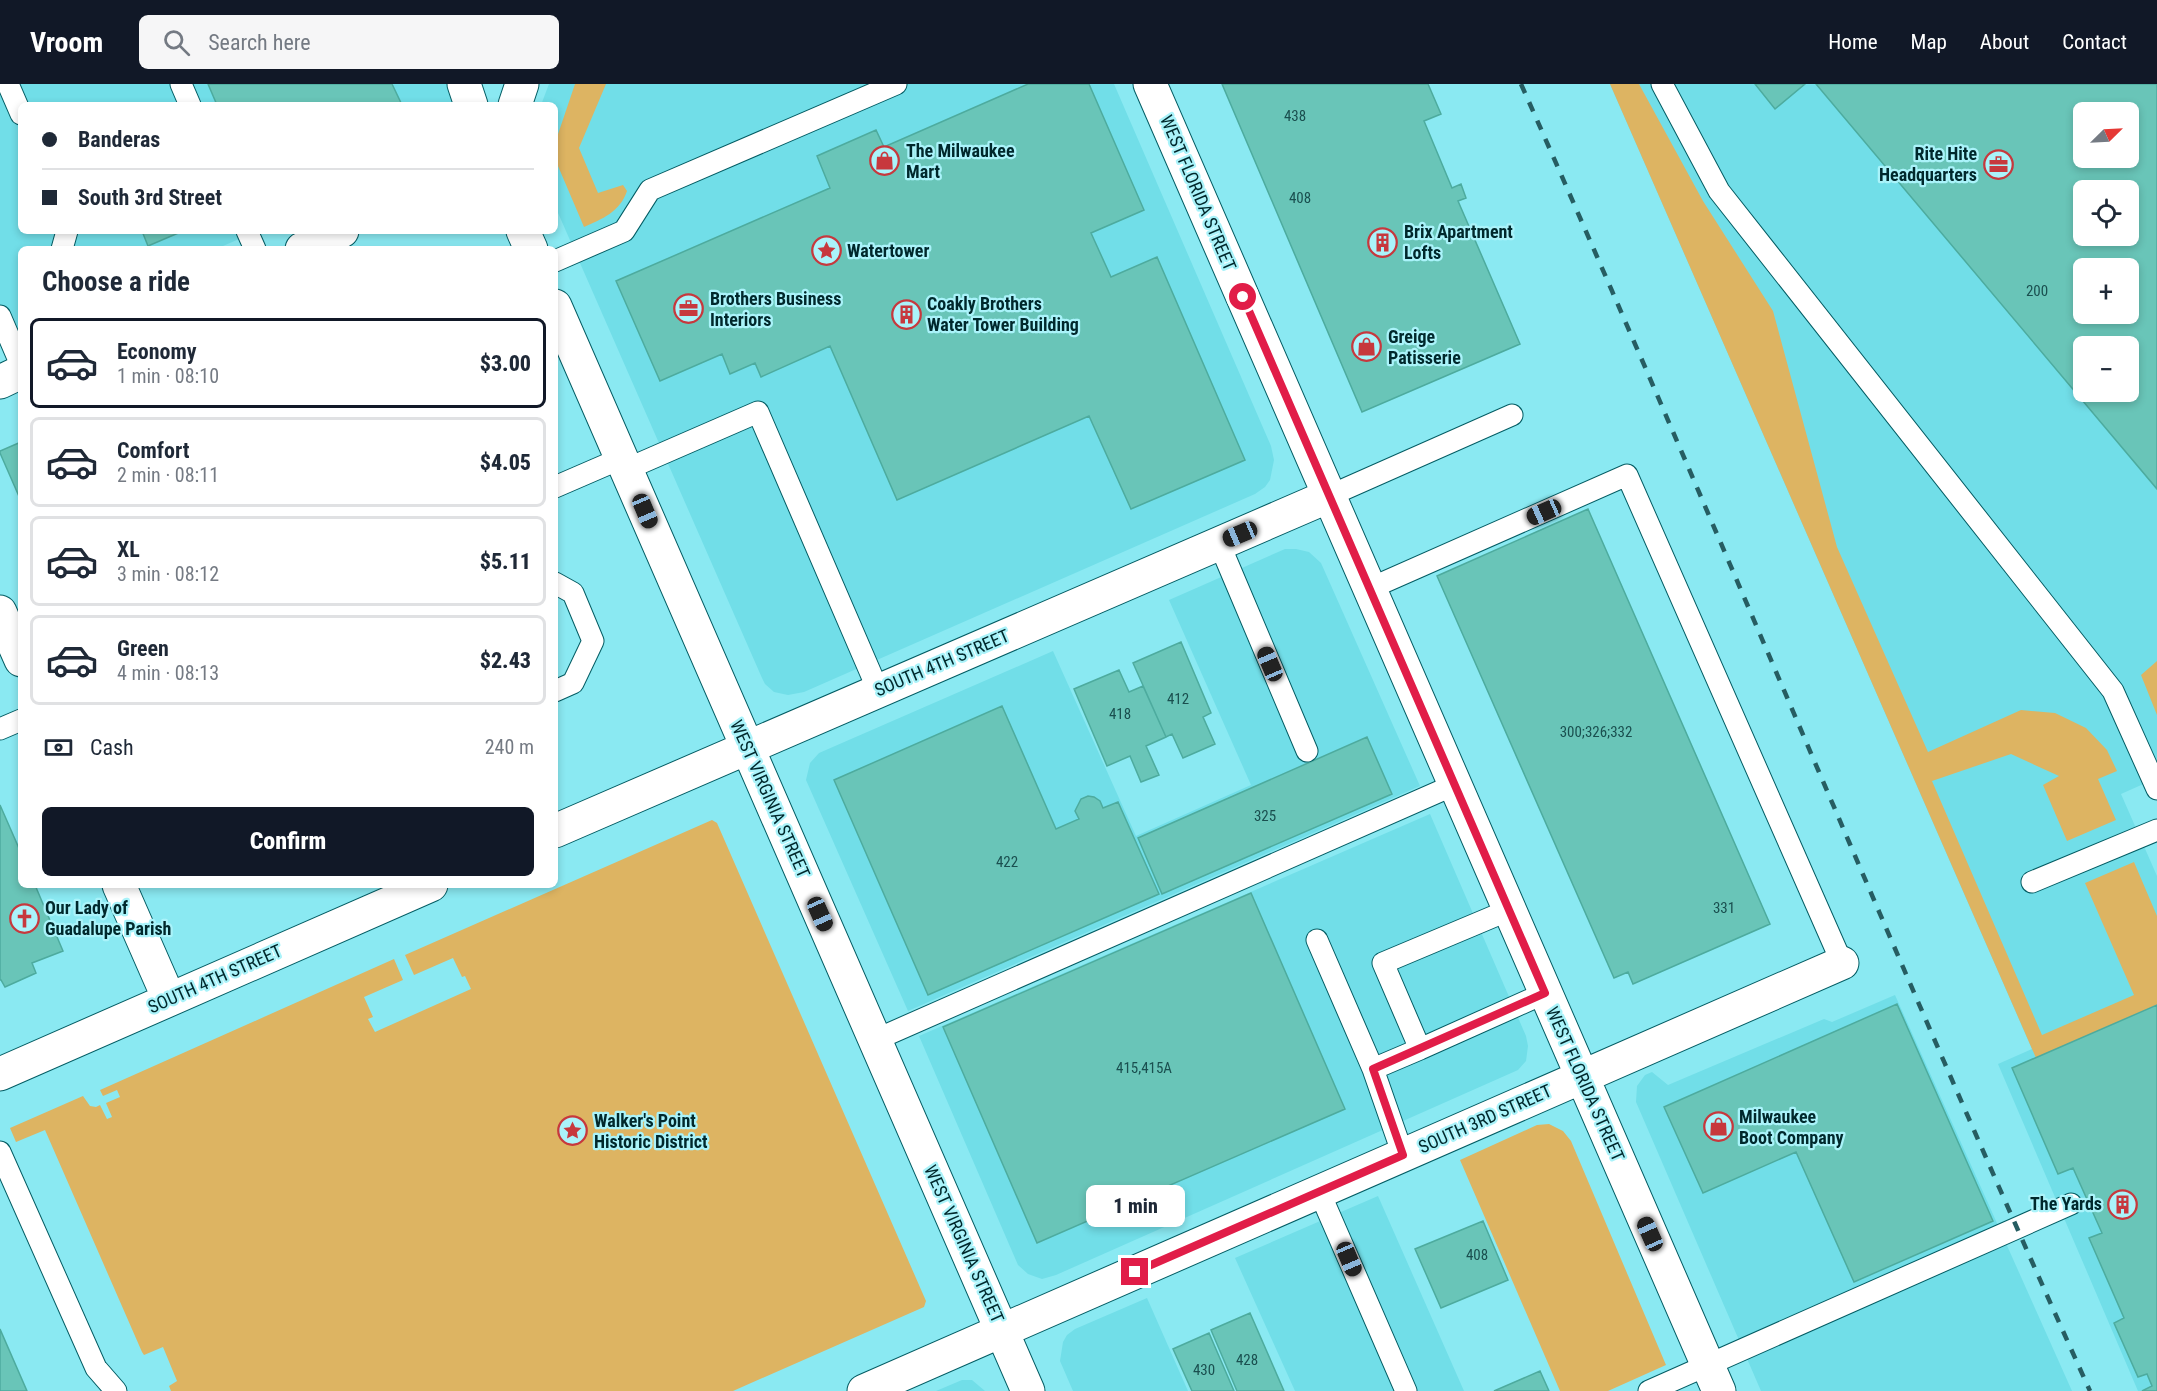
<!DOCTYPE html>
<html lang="en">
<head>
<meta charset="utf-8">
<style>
	body { margin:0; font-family:"Roboto Condensed",sans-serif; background:#f6f6f7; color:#1f2937; height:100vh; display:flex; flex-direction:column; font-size:22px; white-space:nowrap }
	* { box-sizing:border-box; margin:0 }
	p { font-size:20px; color:#747a83 }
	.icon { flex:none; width:33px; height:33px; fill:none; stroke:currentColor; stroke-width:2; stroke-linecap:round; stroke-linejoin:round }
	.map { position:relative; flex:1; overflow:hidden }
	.drawer { position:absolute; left:18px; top:162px; width:540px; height:642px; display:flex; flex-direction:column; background:#fff; border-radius:9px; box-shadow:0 3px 9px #0003 }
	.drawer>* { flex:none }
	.hud { position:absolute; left:18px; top:18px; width:540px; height:132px; border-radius:9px; box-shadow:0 3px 9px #0003; display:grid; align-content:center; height:132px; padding:0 24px; background:#fff }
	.needle { width:39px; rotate:66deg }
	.fabs { position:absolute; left:2073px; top:18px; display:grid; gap:12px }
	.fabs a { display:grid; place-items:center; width:66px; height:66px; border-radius:9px; background:#fff; box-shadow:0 3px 9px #0003; font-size:30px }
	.end { position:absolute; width:27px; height:27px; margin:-14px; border:8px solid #e11d48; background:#fff; box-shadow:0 0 0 3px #fff }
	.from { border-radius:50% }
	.bubble { position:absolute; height:42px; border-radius:9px; background:#fff; box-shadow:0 3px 9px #0003; font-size:20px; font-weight:800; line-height:42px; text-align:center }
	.car { position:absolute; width:18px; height:36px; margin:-18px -9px; border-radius:8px; box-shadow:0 0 4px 2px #0007; background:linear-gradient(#222 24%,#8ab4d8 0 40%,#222 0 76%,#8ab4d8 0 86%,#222 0) }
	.hud b { display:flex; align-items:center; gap:21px; height:57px; font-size:22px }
	.hud b+b { border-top:2px solid #e0e1e3 }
	.hud i { width:15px; height:15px; background:#1f2937 }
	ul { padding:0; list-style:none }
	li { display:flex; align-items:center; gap:18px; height:90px; margin:0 12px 9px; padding:0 12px; border:3px solid #e0e1e3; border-radius:9px }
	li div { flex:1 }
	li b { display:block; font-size:22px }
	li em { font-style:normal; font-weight:800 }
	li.selected { border-color:#111827 }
	li>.icon { width:54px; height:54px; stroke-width:1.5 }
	h2 { padding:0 24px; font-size:27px; line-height:72px }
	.pay { display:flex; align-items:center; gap:15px; height:66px; padding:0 24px; font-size:22px }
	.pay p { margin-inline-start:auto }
	.button { display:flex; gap:12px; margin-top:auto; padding:12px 24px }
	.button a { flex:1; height:69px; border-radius:9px; background:#111827; color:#fff; font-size:24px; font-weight:800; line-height:69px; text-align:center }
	header { display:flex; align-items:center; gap:36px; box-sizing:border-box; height:84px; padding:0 30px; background:#111827; color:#fff }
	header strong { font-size:28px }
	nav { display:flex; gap:33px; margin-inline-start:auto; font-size:21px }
	.search { width:420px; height:54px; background:#f6f6f7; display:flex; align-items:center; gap:15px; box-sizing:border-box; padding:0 21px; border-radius:9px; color:#747a83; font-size:22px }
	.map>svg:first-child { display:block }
	.built { fill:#71dee8; fill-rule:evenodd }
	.green { fill:#ddb462 }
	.building { fill:#69c5b8; stroke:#4dab9e; stroke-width:1.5; fill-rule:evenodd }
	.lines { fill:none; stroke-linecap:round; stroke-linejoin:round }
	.service-casing { stroke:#035c63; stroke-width:23 }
	.minor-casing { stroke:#035c63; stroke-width:35 }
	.tertiary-casing { stroke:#035c63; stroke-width:35 }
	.service { stroke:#fff; stroke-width:21 }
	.minor { stroke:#fff; stroke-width:33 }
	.tertiary { stroke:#fff; stroke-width:33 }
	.rail { stroke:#265d62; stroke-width:4.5; stroke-dasharray:10 10; stroke-linecap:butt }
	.route { stroke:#e11d48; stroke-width:8 }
	.labels { text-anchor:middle; stroke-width:4.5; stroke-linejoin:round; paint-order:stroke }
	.number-label { font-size:15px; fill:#1a4f4f }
	.poi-label { font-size:18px; font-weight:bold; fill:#00282c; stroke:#aaf3fa; text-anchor:start }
	.street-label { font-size:18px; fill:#00282c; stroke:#aaf3fa }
</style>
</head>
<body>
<header>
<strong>Vroom</strong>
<div class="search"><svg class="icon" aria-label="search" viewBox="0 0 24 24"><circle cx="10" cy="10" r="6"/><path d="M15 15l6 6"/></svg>Search here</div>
<nav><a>Home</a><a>Map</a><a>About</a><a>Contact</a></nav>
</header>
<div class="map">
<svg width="2157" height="1307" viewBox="0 0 2157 1307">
	<rect width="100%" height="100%" fill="#8ae9f2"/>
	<path class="built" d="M0,0H449L457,21H21V147H258L216,165H21V250L0,259Z
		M549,0H1114L1271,362L1274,376L1270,396L1265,403L1255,410L804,608L788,611L774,608L765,600L762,594L555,122V21H541Z
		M1610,0H2157V694L2121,710L2157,792V1307H2138L1998,980L2032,965ZM2084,28H2128V74H2084ZM2084,106H2128V152H2084ZM2084,184H2128V230H2084ZM2084,262H2128V308H2084Z
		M1285,465H1296L1309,468L1321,479L1420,702L908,927L806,696L810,679L819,669L1053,567L1136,752L1251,701L1169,516Z
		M1430,730L1526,952L1528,962L1526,977L1518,986L1056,1191L1042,1195L1028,1190L1018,1181L919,952Z
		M1895,911L2072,1307H1761L1636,1018L1637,1002L1645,991L1652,988L1668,1001L1824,935L1832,938Z
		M1378,1112L1464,1307H1295L1235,1174Z
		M1147,1214L1188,1307H1073L1060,1277L1063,1258L1067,1251L1075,1245Z
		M962,1296H972L985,1307H936Z"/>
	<path class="green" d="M575,0H606L579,64L598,109L623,101L627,107C620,128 602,135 584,143L555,75V59Z
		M1610,0H1639L1703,117L1773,227L1837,463L1928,668L2021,626L2055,629L2086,644L2107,666L2117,687L2098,695L2116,736L2067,757L2043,701L2059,692L2011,670L1932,697L2042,951L2134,911L2085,799L2134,778L2157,832V921L2036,974Z
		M2157,577V631L2141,591Z
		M712,736L717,739L926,1217L924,1223L733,1307H171L169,1302L177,1297L163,1263L144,1271L142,1268L45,1046L16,1058L10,1044L83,1012L90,1022L96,1023L100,1021L107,1035L112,1033L106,1019L120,1013L117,1006L103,1012L100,1006L394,875L403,896L364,913L373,933L368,935L375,948L471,905L465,892L462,893L453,874L414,891L405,871Z
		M1549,1040L1563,1047L1571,1057L1666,1281L1608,1307H1560L1460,1076L1537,1041Z"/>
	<path class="building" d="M208,0H392L402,21H217Z
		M1028,0H1089L1144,126L1091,149L1111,193L1157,173L1245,376L1131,425L1089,332L897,416L830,262L761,293L755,279L730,290L722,270L660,297L616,197L830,104L817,72L876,46L884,63Z
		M1222,0H1428L1441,30L1424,37L1452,104L1461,100L1466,114L1458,117L1520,260L1362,328Z
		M1755,0H1805L1775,25Z
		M1816,0H2157V405ZM2084,28H2128V74H2084ZM2084,106H2128V152H2084ZM2084,184H2128V230H2084ZM2084,262H2128V308H2084Z
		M142,147H183L148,162Z
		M21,358V417L0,369V367Z
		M1588,425L1770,840L1633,900L1628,888L1614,894L1437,492Z
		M1181,558L1211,629L1203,633L1215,660L1183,674L1172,650L1166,653L1133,579Z
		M1119,586L1129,608L1143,602L1166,653L1146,662L1159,691L1141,698L1130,672L1107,682L1074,605Z
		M1002,622L1056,745L1079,735L1075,727L1081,715L1088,712L1094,713L1100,717L1103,724L1118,718L1159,810L928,911L834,696Z
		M1367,653L1392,710L1162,810L1138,754Z
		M0,721L21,769V801H35L63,867L32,879L36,889L5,903L1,896H0Z
		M1251,809L1345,1025L1037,1159L943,943Z
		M1897,920L1993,1137L1854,1198L1796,1068L1703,1109L1664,1023Z
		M2157,921V1307H2142L2152,1302L2147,1290L2138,1293L2114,1239L2124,1234L2089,1154L2102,1149L2073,1084L2058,1090L2012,984Z
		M1483,1137L1508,1196L1441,1224L1415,1165Z
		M1250,1229L1284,1307H1237L1211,1246Z
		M0,1245L27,1307H0Z
		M1209,1249L1234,1307H1192L1173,1265Z
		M1540,1287L1549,1307H1494Z"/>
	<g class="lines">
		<defs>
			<path id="service" d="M8,0L21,30
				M181,0L190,21
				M1662,0L1719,107L2113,607L2157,705
				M247,147L255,165
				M62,165L67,147
				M555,177L624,147L650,106L896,0
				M0,232L21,281
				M627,385L758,328L878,606
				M555,403L622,374
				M1329,412L1512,331
				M1219,459L1307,667
				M555,499L573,509L593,557L573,599L555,607
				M1371,504L1627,391L1842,879
				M0,645L21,636
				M2032,798L2157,746
				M1317,856L1373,985L1403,1071
				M875,956L1454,701
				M1420,965L1545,909
				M1373,985L1420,965L1383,879L1509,826
				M0,1068L96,1284L116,1307
				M1319,1107L1406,1307
				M1649,1307L2071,1120"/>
			<path id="minor" d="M464,0L471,21
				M1150,0L1719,1307
				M523,147L531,165
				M555,222L1028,1307
				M0,528L21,576
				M555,747L1329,412
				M119,801L169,915
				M0,990L431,801
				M864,1307L1842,879"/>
			<path id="tertiary" d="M515,21L522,0
				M302,165L342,147
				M0,298L21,288"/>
		</defs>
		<use href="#service" class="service-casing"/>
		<use href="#minor" class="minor-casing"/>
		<use href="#tertiary" class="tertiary-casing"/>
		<use href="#service" class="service"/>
		<use href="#minor" class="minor"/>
		<use href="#tertiary" class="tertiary"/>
		<path class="rail" d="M1521,0C1714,434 1894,874 2090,1307"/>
	</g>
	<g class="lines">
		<path class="route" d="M1135,1188L1403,1071L1373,985L1545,909L1243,213"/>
	</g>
	<defs>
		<symbol id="shop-ring" viewBox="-11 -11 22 22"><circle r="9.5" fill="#aaf3fa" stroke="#c7383d" stroke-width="1.5"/><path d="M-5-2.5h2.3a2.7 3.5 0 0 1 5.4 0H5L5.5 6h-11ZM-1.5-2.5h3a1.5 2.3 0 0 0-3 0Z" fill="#c7383d"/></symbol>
		<symbol id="office-ring" viewBox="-11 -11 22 22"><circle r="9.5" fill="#aaf3fa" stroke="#c7383d" stroke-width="1.5"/><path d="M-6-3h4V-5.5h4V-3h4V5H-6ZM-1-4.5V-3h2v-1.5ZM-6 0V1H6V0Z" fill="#c7383d"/></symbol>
		<symbol id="building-ring" viewBox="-11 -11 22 22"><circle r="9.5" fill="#aaf3fa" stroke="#c7383d" stroke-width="1.5"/><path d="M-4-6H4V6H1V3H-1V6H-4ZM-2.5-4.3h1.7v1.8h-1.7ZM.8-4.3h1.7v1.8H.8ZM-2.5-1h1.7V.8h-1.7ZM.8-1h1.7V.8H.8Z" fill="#c7383d"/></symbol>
		<symbol id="sight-ring" viewBox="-11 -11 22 22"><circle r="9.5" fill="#aaf3fa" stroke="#c7383d" stroke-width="1.5"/><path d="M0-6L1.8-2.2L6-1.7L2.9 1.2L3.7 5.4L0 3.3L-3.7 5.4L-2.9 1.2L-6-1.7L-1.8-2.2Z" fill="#c7383d"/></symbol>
		<symbol id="church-ring" viewBox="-11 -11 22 22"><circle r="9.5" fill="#aaf3fa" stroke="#c7383d" stroke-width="1.5"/><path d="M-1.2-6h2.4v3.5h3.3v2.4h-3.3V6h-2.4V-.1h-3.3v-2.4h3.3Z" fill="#c7383d"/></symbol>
	</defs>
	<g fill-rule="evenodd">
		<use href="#shop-ring" x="868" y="60" width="33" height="33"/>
		<use href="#office-ring" x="1982" y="64" width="33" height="33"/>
		<use href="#building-ring" x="1366" y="142" width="33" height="33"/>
		<use href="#sight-ring" x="810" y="150" width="33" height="33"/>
		<use href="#office-ring" x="672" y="208" width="33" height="33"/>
		<use href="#building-ring" x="890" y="214" width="33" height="33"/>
		<use href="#shop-ring" x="1350" y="246" width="33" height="33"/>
		<use href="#church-ring" x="8" y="818" width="33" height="33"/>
		<use href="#shop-ring" x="1702" y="1026" width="33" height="33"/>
		<use href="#sight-ring" x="556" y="1030" width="33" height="33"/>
		<use href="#building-ring" x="2106" y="1104" width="33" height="33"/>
	</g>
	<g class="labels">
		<g class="number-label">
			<text x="1295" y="37">438</text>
			<text x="1300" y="119">408</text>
			<text x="2037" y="212">200</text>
			<text x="1178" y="620">412</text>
			<text x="1120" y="635">418</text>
			<text x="1596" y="653">300;326;332</text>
			<text x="1265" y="737">325</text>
			<text x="1007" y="783">422</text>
			<text x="1724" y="829">331</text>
			<text x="1144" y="989">415,415A</text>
			<text x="1477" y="1176">408</text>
			<text x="1247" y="1281">428</text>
			<text x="1204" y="1291">430</text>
		</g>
		<g class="poi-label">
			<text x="906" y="73">The Milwaukee<tspan x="906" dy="21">Mart</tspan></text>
			<text x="1977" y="76" text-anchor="end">Rite Hite<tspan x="1977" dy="21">Headquarters</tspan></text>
			<text x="1404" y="154">Brix Apartment<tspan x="1404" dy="21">Lofts</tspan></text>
			<text x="847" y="173">Watertower</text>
			<text x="710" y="221">Brothers Business<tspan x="710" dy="21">Interiors</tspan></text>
			<text x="927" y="226">Coakly Brothers<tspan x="927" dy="21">Water Tower Building</tspan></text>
			<text x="1388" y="259">Greige<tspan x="1388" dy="21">Patisserie</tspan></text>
			<text x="45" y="830">Our Lady of<tspan x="45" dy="21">Guadalupe Parish</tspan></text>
			<text x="1739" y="1039">Milwaukee<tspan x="1739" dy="21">Boot Company</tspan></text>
			<text x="594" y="1043">Walker's Point<tspan x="594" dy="21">Historic District</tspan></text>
			<text x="2102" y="1126" text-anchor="end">The Yards</text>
		</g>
		<g class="street-label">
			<text transform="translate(1198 109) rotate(67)" y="6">WEST FLORIDA STREET</text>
			<text transform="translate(942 579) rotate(-23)" y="6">SOUTH 4TH STREET</text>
			<text transform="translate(770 715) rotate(66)" y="6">WEST VIRGINIA STREET</text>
			<text transform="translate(215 895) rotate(-24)" y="6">SOUTH 4TH STREET</text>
			<text transform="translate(1585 1000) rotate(66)" y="6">WEST FLORIDA STREET</text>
			<text transform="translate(1485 1035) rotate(-24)" y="6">SOUTH 3RD STREET</text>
			<text transform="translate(964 1160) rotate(66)" y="6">WEST VIRGINIA STREET</text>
		</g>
	</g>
</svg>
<div class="fabs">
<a><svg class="needle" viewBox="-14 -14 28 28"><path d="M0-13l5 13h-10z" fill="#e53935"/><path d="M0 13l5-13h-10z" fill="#747a83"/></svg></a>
<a><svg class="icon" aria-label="locate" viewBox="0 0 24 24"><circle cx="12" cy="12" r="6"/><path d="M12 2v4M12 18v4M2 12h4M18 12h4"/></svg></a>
<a>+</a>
<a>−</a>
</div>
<i class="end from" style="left:1243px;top:213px"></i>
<i class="end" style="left:1135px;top:1188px"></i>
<div class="bubble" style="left:1086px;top:1101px;width:99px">1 min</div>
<i class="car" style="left:645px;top:427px;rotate:157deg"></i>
<i class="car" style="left:1544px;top:428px;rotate:246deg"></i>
<i class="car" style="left:1240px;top:450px;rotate:247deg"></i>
<i class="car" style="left:1270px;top:580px;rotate:337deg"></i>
<i class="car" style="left:820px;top:830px;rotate:156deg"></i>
<i class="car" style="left:1650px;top:1150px;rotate:336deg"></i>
<i class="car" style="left:1349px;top:1175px;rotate:157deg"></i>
<div class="hud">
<b><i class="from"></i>Banderas</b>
<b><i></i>South 3rd Street</b>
</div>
<section class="drawer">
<h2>Choose a ride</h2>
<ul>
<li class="selected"><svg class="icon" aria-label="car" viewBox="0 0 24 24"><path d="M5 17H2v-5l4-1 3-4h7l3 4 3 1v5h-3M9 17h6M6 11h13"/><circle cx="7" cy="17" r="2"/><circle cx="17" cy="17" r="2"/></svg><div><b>Economy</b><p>1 min · 08:10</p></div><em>$3.00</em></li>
<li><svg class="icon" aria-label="car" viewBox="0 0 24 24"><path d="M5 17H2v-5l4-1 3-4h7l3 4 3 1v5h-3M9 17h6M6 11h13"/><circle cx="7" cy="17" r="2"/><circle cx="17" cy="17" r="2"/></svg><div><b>Comfort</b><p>2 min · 08:11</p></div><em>$4.05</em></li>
<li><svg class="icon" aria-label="car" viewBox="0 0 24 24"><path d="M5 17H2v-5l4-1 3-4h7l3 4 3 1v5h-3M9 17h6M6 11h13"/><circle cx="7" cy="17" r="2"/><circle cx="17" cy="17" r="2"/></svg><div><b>XL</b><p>3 min · 08:12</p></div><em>$5.11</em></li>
<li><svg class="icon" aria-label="car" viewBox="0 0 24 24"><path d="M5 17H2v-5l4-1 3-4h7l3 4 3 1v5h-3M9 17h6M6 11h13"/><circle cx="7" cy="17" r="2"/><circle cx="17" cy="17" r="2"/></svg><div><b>Green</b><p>4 min · 08:13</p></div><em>$2.43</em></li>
</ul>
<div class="pay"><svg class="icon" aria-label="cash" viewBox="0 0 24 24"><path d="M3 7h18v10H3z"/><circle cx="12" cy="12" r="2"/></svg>Cash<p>240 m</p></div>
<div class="button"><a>Confirm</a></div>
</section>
</div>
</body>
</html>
